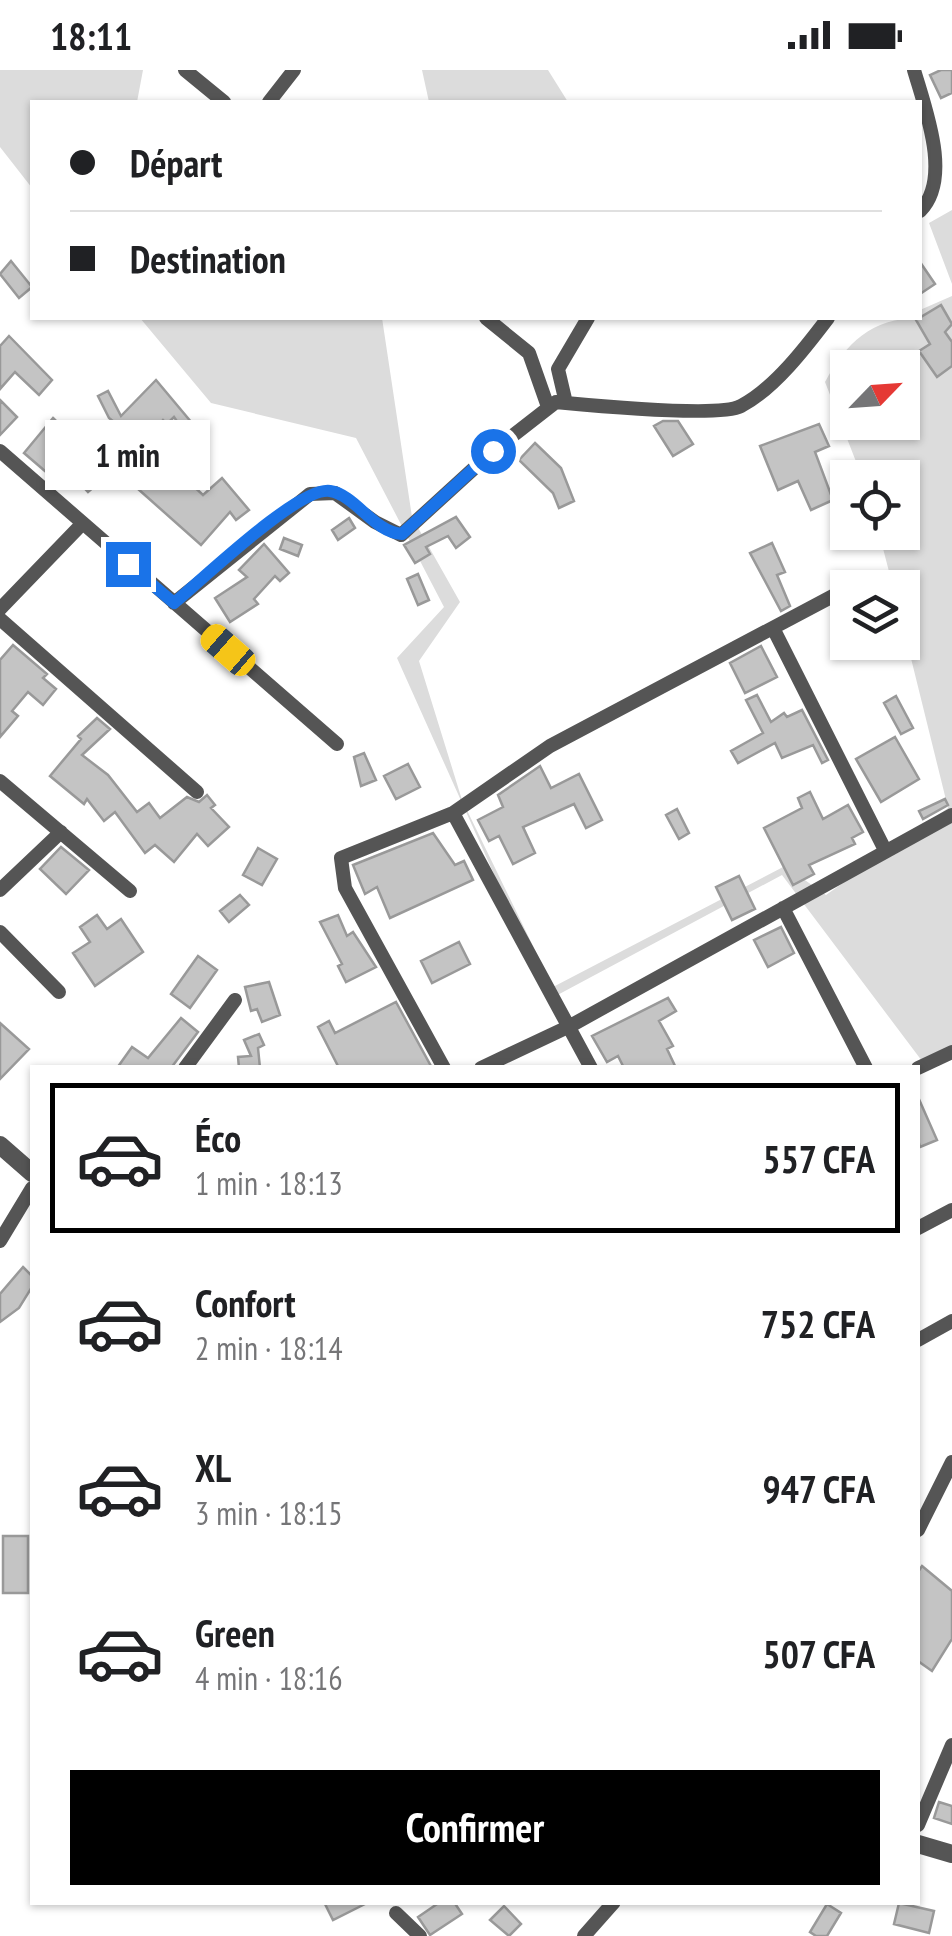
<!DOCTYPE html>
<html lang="fr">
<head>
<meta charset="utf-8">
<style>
	body { margin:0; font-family:"PT Sans Narrow",sans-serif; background:#f2f2f2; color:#202124; height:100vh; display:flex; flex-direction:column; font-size:38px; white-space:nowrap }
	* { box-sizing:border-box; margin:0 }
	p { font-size:32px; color:#757577 }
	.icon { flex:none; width:55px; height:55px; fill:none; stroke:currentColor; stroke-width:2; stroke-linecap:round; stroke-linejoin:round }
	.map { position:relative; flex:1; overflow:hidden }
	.panel { position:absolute; left:30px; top:995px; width:890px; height:840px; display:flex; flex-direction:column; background:#fff; border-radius:0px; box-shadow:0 2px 8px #0004 }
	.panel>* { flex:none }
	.top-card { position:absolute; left:30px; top:30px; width:892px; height:220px; border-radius:0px; box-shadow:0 2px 8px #0004; display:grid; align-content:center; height:220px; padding:0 40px; background:#fff }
	.needle { width:65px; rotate:65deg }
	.controls { position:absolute; left:830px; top:280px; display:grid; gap:20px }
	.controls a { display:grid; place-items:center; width:90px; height:90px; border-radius:0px; background:#fff; box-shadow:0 2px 8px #0004; font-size:50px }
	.end { position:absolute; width:45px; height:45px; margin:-22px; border:12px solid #1a73e8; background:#fff; box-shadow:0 0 0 5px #fff }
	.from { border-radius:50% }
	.bubble { position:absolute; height:70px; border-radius:0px; background:#fff; box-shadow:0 2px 8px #0004; font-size:32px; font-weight:600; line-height:70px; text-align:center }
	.car { position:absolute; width:30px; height:60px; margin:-30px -15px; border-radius:12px; box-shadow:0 0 8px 2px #0007; background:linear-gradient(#f5c518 24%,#345 0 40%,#f5c518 0 76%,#345 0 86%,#f5c518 0) }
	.top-card b { display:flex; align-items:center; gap:35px; height:95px; font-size:38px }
	.top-card b+b { border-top:2px solid #e0e0e0 }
	.top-card i { width:25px; height:25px; background:#202124 }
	ul { padding:18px 0 0; list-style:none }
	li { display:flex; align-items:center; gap:30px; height:150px; margin:0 20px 15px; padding:0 20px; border:5px solid transparent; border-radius:0px }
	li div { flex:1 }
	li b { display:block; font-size:38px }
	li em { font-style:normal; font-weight:600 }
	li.selected { border-color:#000 }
	li>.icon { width:90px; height:90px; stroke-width:1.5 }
	.action { display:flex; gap:20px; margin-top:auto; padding:20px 40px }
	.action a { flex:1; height:115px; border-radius:0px; background:#000; color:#fff; font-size:40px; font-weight:600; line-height:115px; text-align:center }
	.status { display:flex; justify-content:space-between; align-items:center; height:70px; padding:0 50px; background:#fff; direction:ltr }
	.status svg { height:28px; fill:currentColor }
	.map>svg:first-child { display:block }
	.green { fill:#dcdcdc; fill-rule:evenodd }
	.building { fill:#c4c4c4; stroke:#999; stroke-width:2.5 }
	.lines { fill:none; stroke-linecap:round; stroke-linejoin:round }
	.minor { stroke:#555; stroke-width:14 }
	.tertiary { stroke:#555; stroke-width:18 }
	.route { stroke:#1a73e8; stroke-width:12 }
</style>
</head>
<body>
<div class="status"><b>18:11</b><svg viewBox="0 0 49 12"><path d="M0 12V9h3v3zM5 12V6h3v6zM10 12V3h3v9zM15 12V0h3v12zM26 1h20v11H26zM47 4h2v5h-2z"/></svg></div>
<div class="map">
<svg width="952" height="1866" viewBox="0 0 952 1866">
	<rect width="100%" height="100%" fill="#fff"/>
	<path class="green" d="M0,0H143L137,32H32V118L0,77Z
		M422,0H548L568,32H429Z
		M952,140V214L929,153Z
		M952,226V978L922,991L782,805L550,929L397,588L444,537L356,368L211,333L140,248H382L412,447L460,532L419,591L462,730L553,917L785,796L826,825L948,738L903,556L902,518L893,517L879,463L902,462V408L862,407L825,312C847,273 870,248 920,248V240ZM848,298H902V352H848Z"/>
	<path class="building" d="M941,0H952V23L941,28L930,5Z
		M11,191L32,217L19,228L0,204Z
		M920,192L935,214L920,224Z
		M941,235L952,254L945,262L952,272V296L937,307L919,281L930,274L916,250Z
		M9,266L52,310L39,325L15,302L0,319V276Z
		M156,310L197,359L187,366L174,347L167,354L163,350L143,375L109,348L98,326L108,321L121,346Z
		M0,330L17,347L0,365Z
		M53,348L109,404L88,422L63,395L53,408L24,383Z
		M663,351H678L693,374L673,386L654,356Z
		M819,354L829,376L815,382L833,430L811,440L798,411L778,420L760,376Z
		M535,373L561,398L574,431L559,438L553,423L519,390Z
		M173,397L203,425L222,408L249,440L236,450L230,442L201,475L137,418L144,409L154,417Z
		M456,447L470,467L456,478L448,466L426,477L430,484L415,493L404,475Z
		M349,448L355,458L338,470L332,460Z
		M284,468L302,475L298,486L280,479Z
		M772,473L785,502L777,505L790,536L781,541L750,483Z
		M264,474L289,503L280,511L275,506L254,529L258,534L230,552L215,528L247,507L239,500Z
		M418,504L429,530L418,535L407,509Z
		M13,575L47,604L43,608L56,619L43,635L28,622L12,641L18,646L0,667V590Z
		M761,576L777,607L745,623L730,593Z
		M757,625L771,652L784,643L787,647L802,640L828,690L822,693L813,675L782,688L775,673L738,693L731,681L763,663L746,630Z
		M896,626L913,658L901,664L884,633Z
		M97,648L110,659L82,685L108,705L137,742L149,733L160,748L187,727L199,732L207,725L215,735L211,738L229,757L208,776L197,764L174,792L155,775L145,783L115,742L104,751L87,729L84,734L50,706L81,669L78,666Z
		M895,667L919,709L881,732L856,689Z
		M364,683L376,710L361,716L354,687Z
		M408,694L420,717L396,729L384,706Z
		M540,696L551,718L579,704L602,750L586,758L574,734L523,757L535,783L513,794L499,766L489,771L478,750L503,737L498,725Z
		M810,722L823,749L848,735L863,762L852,768L855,774L809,795L814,804L793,815L764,758L802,738L798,728Z
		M945,729L948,735L923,749L919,741Z
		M677,739L689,763L679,769L666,745Z
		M433,763L455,795L464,791L473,810L390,848L377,817L365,824L353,795Z
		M61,777L89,800L66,824L40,799Z
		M258,778L277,789L262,815L243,805Z
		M739,806L755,839L732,850L716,817Z
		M240,825L249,835L229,852L220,841Z
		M97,845L107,859L121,849L143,882L95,916L73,883L90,872L80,857Z
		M338,845L347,866L353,862L376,897L346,912L338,896L342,894L320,852Z
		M781,857L794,883L768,897L754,870Z
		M459,872L470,894L432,913L421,891Z
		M198,886L217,900L190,938L171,924Z
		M269,912L280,945L262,952L257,939L251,941L245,917Z
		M668,928L676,941L659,951L673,976L667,979L676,998H624L618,986L607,992L592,966Z
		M396,932L432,998H339L318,957L329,951L335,963Z
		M181,948L198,962L171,998H117L132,977L148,988Z
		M0,953L29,979L0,1009Z
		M259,964L264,975L258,978L260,998H239L238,987L251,986L244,970Z
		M918,1027L937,1070L920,1077L918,1070Z
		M23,1197L32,1206V1217L19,1238L0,1252V1224Z
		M3,1466H28V1523H3Z
		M922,1496L952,1521V1569L932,1601L918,1591V1502Z
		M939,1732L952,1736V1754L934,1748Z
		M324,1832H369L333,1850Z
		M440,1832H454L462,1844L430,1865L418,1847Z
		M899,1833L934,1841L929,1863L894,1854Z
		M827,1834L841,1843L827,1866H816L810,1862Z
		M504,1836L521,1854L509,1866L490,1850Z"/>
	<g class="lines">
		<path class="minor" d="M185,0L224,32
			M914,0C926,41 952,109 920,141
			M269,32L294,0
			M486,248L529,283L548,337
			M566,333L558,299L588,248
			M0,381L337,674
			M174,533L310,424L335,423L375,452L401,465L493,381L556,332C588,335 719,348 741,336C774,319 806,277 828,248
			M0,539L82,454
			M0,549L197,722
			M774,560L885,780
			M0,711L130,821
			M0,820L61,762
			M783,838L866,998
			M0,862L59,922
			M185,998L235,930
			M444,998L345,818L341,788L453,743
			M481,998L570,956L952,745
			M591,998L453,743L550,676L848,518
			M918,998L952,982
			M918,1158L952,1140
			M0,1171L32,1118
			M918,1270L952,1251
			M918,1460L952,1392
			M918,1755L952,1675
			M396,1843L420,1866
			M584,1866L614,1832"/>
		<path class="tertiary" d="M0,1075L32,1103
			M918,1774L952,1784"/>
	</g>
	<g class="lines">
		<path class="route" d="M128,494L174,533C201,511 299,416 330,421C356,425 373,462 402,464L493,381"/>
	</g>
</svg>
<div class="controls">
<a><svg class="needle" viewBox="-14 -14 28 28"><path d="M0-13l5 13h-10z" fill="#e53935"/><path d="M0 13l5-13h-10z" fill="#757577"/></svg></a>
<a><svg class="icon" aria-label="locate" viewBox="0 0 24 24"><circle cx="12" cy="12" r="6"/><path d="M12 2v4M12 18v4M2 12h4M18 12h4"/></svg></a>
<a><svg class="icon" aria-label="layers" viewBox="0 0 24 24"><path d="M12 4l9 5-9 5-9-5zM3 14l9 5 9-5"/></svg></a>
</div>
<i class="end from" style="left:493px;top:381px"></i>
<i class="end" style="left:128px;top:494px"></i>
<div class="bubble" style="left:45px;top:350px;width:165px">1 min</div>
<i class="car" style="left:228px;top:580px;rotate:311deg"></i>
<div class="top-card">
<b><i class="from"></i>Départ</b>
<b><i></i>Destination</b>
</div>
<section class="panel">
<ul>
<li class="selected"><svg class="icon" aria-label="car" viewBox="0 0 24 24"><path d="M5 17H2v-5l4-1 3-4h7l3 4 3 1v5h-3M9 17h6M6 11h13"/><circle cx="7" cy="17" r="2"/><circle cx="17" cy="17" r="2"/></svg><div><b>Éco</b><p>1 min · 18:13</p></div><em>557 CFA</em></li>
<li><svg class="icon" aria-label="car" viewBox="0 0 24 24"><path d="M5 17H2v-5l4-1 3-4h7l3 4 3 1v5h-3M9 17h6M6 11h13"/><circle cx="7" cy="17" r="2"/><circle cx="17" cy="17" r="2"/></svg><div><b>Confort</b><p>2 min · 18:14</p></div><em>752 CFA</em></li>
<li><svg class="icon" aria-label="car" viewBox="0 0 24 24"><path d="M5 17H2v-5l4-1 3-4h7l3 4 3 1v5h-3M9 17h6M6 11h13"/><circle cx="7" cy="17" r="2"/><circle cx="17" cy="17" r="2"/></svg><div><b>XL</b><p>3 min · 18:15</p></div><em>947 CFA</em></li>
<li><svg class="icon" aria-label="car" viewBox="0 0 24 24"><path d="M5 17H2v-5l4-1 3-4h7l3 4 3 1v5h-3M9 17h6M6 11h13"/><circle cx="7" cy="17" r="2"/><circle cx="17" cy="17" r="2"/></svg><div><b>Green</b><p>4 min · 18:16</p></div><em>507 CFA</em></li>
</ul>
<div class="action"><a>Confirmer</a></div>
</section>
</div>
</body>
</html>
